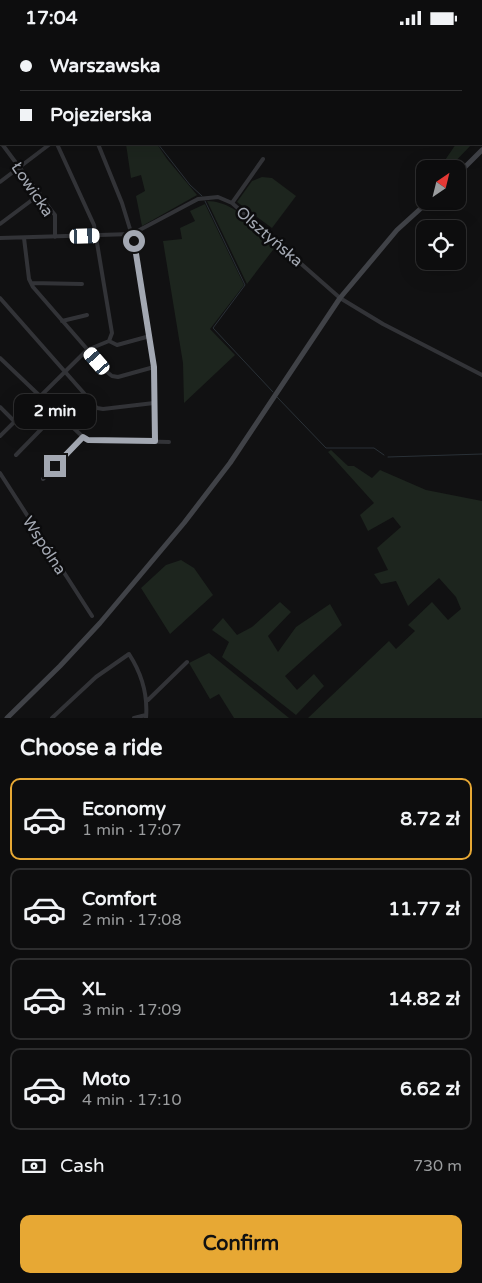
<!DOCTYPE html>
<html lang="en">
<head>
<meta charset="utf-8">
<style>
	body { margin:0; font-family:"Varela Round",sans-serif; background:#1b1b1c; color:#f1f3f6; height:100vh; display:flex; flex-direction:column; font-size:19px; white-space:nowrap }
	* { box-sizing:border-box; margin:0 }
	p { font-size:16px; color:#9a9c9e }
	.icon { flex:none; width:28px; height:28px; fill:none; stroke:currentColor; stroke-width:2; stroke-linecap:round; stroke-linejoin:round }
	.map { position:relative; height:683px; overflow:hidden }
	.sheet { display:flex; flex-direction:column; background:#0d0d0e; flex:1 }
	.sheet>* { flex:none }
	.top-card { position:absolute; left:0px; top:0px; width:482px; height:110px; box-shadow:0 5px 20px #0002,0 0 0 1px #2d2d2e; display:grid; align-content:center; height:110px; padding:0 20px; background:#0d0d0e }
	.needle { width:32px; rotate:35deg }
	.controls { position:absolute; left:416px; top:125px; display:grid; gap:10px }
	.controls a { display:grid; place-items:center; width:50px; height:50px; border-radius:10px; background:#0d0d0e; box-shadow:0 5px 20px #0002,0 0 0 1px #2d2d2e; font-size:25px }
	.end { position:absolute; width:22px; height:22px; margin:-11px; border:6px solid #a3a8b2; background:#111; box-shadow:0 0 0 2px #111 }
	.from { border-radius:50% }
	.bubble { position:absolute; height:35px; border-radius:10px; background:#0d0d0e; box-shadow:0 5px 20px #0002,0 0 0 1px #2d2d2e; font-size:16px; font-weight:700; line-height:35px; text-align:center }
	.car { position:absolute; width:15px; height:30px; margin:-15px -8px; border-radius:6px; box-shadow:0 0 4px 1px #0007; background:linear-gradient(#fff 24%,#345 0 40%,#fff 0 76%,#345 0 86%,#fff 0) }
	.top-card b { display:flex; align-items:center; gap:18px; height:48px; font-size:19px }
	.top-card b+b { border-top:1px solid #2d2d2e }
	.top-card i { width:12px; height:12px; background:#f1f3f6 }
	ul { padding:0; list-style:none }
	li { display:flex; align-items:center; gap:15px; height:82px; margin:0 10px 8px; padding:0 10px; border:2px solid #2d2d2e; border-radius:10px }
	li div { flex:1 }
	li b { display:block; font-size:19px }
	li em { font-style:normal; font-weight:700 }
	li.current { border-color:#e7a834 }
	li>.icon { width:45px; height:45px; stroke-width:1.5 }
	h2 { padding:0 20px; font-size:22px; line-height:60px }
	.pay { display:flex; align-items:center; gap:12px; height:55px; padding:0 20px; font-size:19px }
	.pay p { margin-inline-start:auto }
	.action { display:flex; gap:10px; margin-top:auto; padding:10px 20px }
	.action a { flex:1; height:58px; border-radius:10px; background:#e7a834; color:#111; font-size:20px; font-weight:700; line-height:58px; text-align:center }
	.status { display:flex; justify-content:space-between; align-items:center; height:35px; padding:0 25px; background:#0d0d0e; direction:ltr }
	.status svg { height:14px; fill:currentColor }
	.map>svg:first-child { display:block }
	.green { fill:#1d251e }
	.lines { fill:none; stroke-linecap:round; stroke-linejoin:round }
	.stream { stroke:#2a3137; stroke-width:1 }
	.street { stroke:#323337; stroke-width:4 }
	.secondary { stroke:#404247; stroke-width:5 }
	.route { stroke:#a3a8b2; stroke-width:6 }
	.labels { text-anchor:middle; stroke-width:5; stroke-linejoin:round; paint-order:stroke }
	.street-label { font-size:16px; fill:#a3a8b2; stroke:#0c0c0d }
</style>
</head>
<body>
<div class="status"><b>17:04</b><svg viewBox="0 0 49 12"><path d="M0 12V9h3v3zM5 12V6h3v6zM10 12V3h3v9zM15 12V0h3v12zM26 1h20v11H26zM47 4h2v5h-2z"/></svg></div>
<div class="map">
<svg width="482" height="683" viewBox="0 0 482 683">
	<rect width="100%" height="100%" fill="#111112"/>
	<path class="green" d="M126,109H157L167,124L197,160L142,191L136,161L145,156L141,140L131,143Z
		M456,109H472L448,134H439Z
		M262,142L272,143L296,161L272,193L237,167L252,146Z
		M207,166C235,166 256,193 276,211L247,249Z
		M205,169L244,250L210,294L235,320L184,368L183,328L163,206L182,204L180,193L195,186L190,176Z
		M331,415L348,431H354L372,443L380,435L426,455L482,466V683H308L389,606L396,614L415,596L408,590L432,567L448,585L461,574L456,562L439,543L408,571L396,546L381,549L374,539L388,535L377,513L401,492L393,482L368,496L360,480L374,468L328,417Z
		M181,525L194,533L213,560L170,599L141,553L166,530Z
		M280,567L291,577L268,601L278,617L296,592L330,569L342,590L285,641L297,655L314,639L324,651L296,680L222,622L229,607L212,595L223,583L237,600L252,592Z
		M209,618L289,683H234L219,659L210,664L189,628Z"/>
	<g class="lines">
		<path class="stream" d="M102,0L103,1
			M158,109L190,150L202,161
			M205,166L245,250L213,293L273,357
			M277,362L326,413H374L384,420
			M388,422L482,419"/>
		<path class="street" d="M42,0L43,1
			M351,0L353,1
			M0,9L1,11
			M2,109L51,175L55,180V202
			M57,109L94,190L112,298L109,306
			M98,109L122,168L134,207L154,332L155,406
			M0,147L50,109
			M232,168L263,124
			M0,189L40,159
			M0,203L132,199L198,164L218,162L232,168L340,263L383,289L482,340
			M24,203L29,244L33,252L107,337L112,341L118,342L154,332
			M31,248L82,249
			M0,263L97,373L103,374L154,368
			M62,286L87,280
			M109,306L117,310L150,301
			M0,323L83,402L88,405L169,407
			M0,372L14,386
			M0,401L87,315L109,306
			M16,420L57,378
			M0,438L92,581
			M43,444L83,402
			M148,665L187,627
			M52,683L96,642L129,619C142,639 148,660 146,683
			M134,683L146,680"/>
		<path class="secondary" d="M458,139L482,115
			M7,683L60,631L100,588L184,488L230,428L340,263L397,195L429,166"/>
	</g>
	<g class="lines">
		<path class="route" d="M55,431L83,402L88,405L155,406L154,332L134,206"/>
	</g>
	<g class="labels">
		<g class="street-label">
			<text transform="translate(33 154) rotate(56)" y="6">Łowicka</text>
			<text transform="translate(270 201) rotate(41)" y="6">Olsztyńska</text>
			<text transform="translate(45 510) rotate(57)" y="6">Wspólna</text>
		</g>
	</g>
</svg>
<div class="controls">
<a><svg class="needle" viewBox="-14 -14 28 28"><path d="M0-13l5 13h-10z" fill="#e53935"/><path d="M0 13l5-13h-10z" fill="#9a9c9e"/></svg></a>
<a><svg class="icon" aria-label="locate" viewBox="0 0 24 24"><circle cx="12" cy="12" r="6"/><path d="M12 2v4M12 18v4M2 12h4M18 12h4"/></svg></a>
</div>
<i class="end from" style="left:134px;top:206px"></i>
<i class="end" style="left:55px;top:431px"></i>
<div class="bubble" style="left:14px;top:359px;width:82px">2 min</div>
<i class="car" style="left:85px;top:201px;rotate:88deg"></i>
<i class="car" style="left:97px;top:326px;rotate:319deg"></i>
<div class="top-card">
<b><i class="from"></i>Warszawska</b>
<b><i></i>Pojezierska</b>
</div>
</div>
<section class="sheet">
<h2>Choose a ride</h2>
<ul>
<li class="current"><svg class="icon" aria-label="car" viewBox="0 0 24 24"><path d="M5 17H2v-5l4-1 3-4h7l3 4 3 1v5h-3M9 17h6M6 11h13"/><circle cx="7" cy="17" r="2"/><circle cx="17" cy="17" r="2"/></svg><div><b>Economy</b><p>1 min · 17:07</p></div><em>8.72 zł</em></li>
<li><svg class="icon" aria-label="car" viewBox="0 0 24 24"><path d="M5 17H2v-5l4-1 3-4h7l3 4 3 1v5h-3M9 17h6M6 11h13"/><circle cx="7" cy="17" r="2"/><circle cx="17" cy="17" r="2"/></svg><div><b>Comfort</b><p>2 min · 17:08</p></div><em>11.77 zł</em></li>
<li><svg class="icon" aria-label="car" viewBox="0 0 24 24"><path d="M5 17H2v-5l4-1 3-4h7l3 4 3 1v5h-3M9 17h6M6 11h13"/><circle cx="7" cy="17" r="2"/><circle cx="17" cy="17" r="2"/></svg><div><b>XL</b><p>3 min · 17:09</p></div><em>14.82 zł</em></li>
<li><svg class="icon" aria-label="car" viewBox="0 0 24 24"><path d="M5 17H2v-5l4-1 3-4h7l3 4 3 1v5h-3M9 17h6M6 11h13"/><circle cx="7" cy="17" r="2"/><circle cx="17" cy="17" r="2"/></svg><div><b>Moto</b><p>4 min · 17:10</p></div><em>6.62 zł</em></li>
</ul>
<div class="pay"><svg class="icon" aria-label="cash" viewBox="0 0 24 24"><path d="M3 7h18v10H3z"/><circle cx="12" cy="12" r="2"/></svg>Cash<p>730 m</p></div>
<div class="action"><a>Confirm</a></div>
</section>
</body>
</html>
